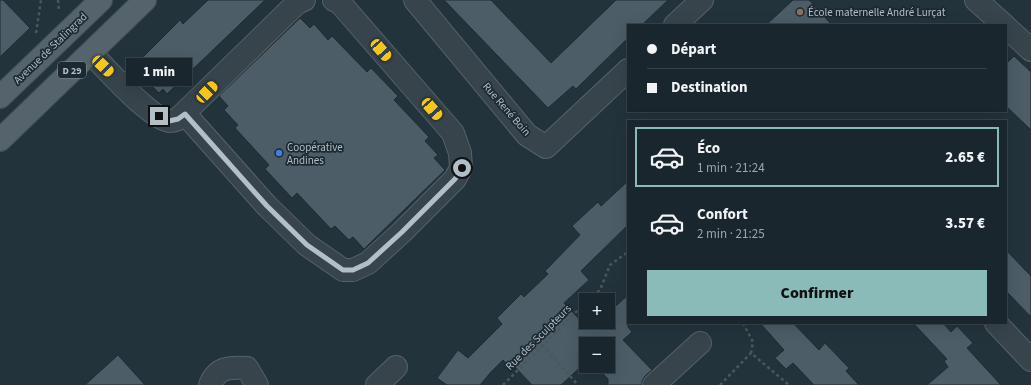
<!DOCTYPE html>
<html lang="fr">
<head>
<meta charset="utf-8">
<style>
	body { margin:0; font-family:"Source Sans 3",sans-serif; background:#232e35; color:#f1f3f6; height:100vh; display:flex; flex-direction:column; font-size:15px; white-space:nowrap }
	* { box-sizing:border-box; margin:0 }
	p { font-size:13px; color:#9fa5aa }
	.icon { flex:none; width:22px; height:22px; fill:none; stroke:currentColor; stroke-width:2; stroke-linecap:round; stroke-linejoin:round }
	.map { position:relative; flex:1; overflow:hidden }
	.panel { position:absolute; left:627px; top:120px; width:380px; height:204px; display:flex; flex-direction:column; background:#1a262d; border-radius:0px; box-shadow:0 4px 16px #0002,0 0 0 1px #384349 }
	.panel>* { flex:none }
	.banner { position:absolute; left:627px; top:24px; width:380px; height:88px; border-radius:0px; box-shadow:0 4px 16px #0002,0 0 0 1px #384349; display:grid; align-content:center; height:88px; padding:0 20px; background:#1a262d }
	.fabs { position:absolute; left:579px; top:293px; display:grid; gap:8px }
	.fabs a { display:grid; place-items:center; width:36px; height:36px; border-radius:0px; background:#1a262d; box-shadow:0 4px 16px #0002,0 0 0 1px #384349; font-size:20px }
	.end { position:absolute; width:18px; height:18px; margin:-9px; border:5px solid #b2bfc8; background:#111; box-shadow:0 0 0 2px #111 }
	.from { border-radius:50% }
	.bubble { position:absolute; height:28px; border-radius:0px; background:#1a262d; box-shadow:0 4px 16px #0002,0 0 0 1px #384349; font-size:13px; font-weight:800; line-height:28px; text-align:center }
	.car { position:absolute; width:12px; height:24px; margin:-12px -6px; border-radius:5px; box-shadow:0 0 3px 1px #0007; background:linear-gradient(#f5c518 24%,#345 0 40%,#f5c518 0 76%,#345 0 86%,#f5c518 0) }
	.banner b { display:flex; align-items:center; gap:14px; height:38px; font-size:15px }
	.banner b+b { border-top:1px solid #384349 }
	.banner i { width:10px; height:10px; background:#f1f3f6 }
	ul { padding:7px 0 0; list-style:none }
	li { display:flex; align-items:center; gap:12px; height:60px; margin:0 8px 6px; padding:0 12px; border:2px solid transparent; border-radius:0px }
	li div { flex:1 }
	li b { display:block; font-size:15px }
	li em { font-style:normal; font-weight:800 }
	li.on { border-color:#8bbbb9 }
	li>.icon { width:36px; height:36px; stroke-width:1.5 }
	.primary-button { display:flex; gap:8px; margin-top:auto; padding:8px 20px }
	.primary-button a { flex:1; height:46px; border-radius:0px; background:#8bbbb9; color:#111; font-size:16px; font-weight:800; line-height:46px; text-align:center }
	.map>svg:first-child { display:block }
	.building { fill:#4c5d67; stroke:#1e2b33 }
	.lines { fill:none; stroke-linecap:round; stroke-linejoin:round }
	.minor-casing { stroke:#55626a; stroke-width:24 }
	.major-casing { stroke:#435058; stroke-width:24 }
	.path { stroke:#455b59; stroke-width:2.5; stroke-dasharray:3 3; stroke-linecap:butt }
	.minor { stroke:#37444c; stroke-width:22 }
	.major { stroke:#55636c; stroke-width:22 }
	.route { stroke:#b2bfc8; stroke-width:5 }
	.education-dot { fill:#8d6e63; stroke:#1c2931; stroke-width:1.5 }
	.shop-dot { fill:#3f7fe0; stroke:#1c2931; stroke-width:1.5 }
	.labels { text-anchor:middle; stroke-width:3.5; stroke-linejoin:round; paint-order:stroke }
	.shield { fill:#1c2931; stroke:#85929b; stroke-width:1 }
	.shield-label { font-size:10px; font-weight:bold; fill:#b2bfc8 }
	.poi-label { font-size:11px; fill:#b2bfc8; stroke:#1c2931; text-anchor:start }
	.street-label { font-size:11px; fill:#b2bfc8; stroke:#1c2931 }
</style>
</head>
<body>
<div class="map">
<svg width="1031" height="385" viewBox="0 0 1031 385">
	<rect width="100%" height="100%" fill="#23333c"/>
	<path class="building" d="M0,0H3L30,28L0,57Z
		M208,0H265L167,94L163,89L159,93L140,74L144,71L140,66L144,62L141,59L180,20L183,24Z
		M444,0H491L551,63L616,0H668L642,25H628V38L576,89L573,86L548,108Z
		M793,0H809L832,25H766Z
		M300,18L310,28L314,24L328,40L332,36L367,72L371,68L398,96L394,100L429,137L425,141L438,155L434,158L445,170L364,249L353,237L349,240L335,226L331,229L297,193L292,198L265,169L269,165L235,128L238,125L224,110L228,106L219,96Z
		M1014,56L1031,72V130L1006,106V64Z
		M628,181V225L581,271L589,280L564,303L582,322H608V313L628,295V327L632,332L623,340L652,370L645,376L642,381V385H608V379L596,366H608V344H586V362L561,385H532L514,366L511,369L503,360L491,372L480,385H447L437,378L458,350L468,358L502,324L497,318L521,294L524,297L548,274L545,271L580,235L572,226L598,202L601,206Z
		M1006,250L1031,276V317L1006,291Z
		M760,323H793L819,350L825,343L849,368L846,371L859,385H814L793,363L786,369L775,358L784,350Z
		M913,323H943L951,332L957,326L973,343L967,348L1001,385H927L948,367L944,361L947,359Z
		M118,355L145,385H85Z"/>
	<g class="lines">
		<defs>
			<path id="minor" d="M415,0L527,135L546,147L628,70
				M976,0L1004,25
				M675,25L702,0
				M1006,27L1031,50
				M91,53C105,68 150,118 169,121C171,121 176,120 178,119L297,3L304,0
				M185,114L267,206L307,245L343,270H353L368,263L402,232L455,179L461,168L460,153L453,133L340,3L334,0
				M996,323L1031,360
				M210,385C217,367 230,367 247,368L257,385
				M377,385L396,367
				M654,385L700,343"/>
			<path id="major" d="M0,97L101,0
				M0,140L145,0"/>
		</defs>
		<use href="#minor" class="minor-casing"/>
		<use href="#major" class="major-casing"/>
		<path class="path" d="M58,0L59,11
			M36,33L41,0
			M588,300L600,290L610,265L628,252
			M743,323L753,342L751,353L789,385
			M542,345L578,385
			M503,385L586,302
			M720,385L751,353"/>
		<use href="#minor" class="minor"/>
		<use href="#major" class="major"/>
	</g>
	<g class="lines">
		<path class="route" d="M159,116L169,121L178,119L185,114L267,206L307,245L343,270H353L368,263L402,232L455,179L462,168"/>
	</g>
	<circle class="education-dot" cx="800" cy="12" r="4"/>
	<circle class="shop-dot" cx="279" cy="153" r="4"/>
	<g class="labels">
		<rect class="shield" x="58" y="62" width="28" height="16" rx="3"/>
		<g class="shield-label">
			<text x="72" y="74">D 29</text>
		</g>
		<g class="poi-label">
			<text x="808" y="16">École maternelle André Lurçat</text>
			<text x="287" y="151">Coopérative<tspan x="287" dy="13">Andines</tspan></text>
		</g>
		<g class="street-label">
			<text transform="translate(50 48) rotate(-44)" y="4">Avenue de Stalingrad</text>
			<text transform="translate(507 109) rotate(49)" y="4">Rue René Boin</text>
			<text transform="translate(538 337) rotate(-45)" y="4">Rue des Sculpteurs</text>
		</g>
	</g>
</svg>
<div class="fabs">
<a>+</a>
<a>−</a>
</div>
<i class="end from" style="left:462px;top:168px"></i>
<i class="end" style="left:159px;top:116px"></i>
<div class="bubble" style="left:126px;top:58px;width:66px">1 min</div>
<i class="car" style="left:381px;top:50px;rotate:139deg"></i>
<i class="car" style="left:103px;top:66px;rotate:134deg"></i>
<i class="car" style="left:207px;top:92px;rotate:44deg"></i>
<i class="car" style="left:432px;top:109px;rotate:139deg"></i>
<div class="banner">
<b><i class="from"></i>Départ</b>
<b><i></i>Destination</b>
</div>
<section class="panel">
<ul>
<li class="on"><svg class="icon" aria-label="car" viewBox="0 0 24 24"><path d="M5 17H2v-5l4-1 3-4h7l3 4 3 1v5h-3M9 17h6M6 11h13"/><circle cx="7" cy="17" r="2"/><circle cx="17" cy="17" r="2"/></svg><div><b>Éco</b><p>1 min · 21:24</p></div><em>2.65 €</em></li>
<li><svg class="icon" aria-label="car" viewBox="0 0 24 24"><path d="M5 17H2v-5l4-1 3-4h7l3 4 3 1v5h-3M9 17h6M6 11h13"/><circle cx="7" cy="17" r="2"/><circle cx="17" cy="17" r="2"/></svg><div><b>Confort</b><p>2 min · 21:25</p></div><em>3.57 €</em></li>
</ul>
<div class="primary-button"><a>Confirmer</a></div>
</section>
</div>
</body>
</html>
